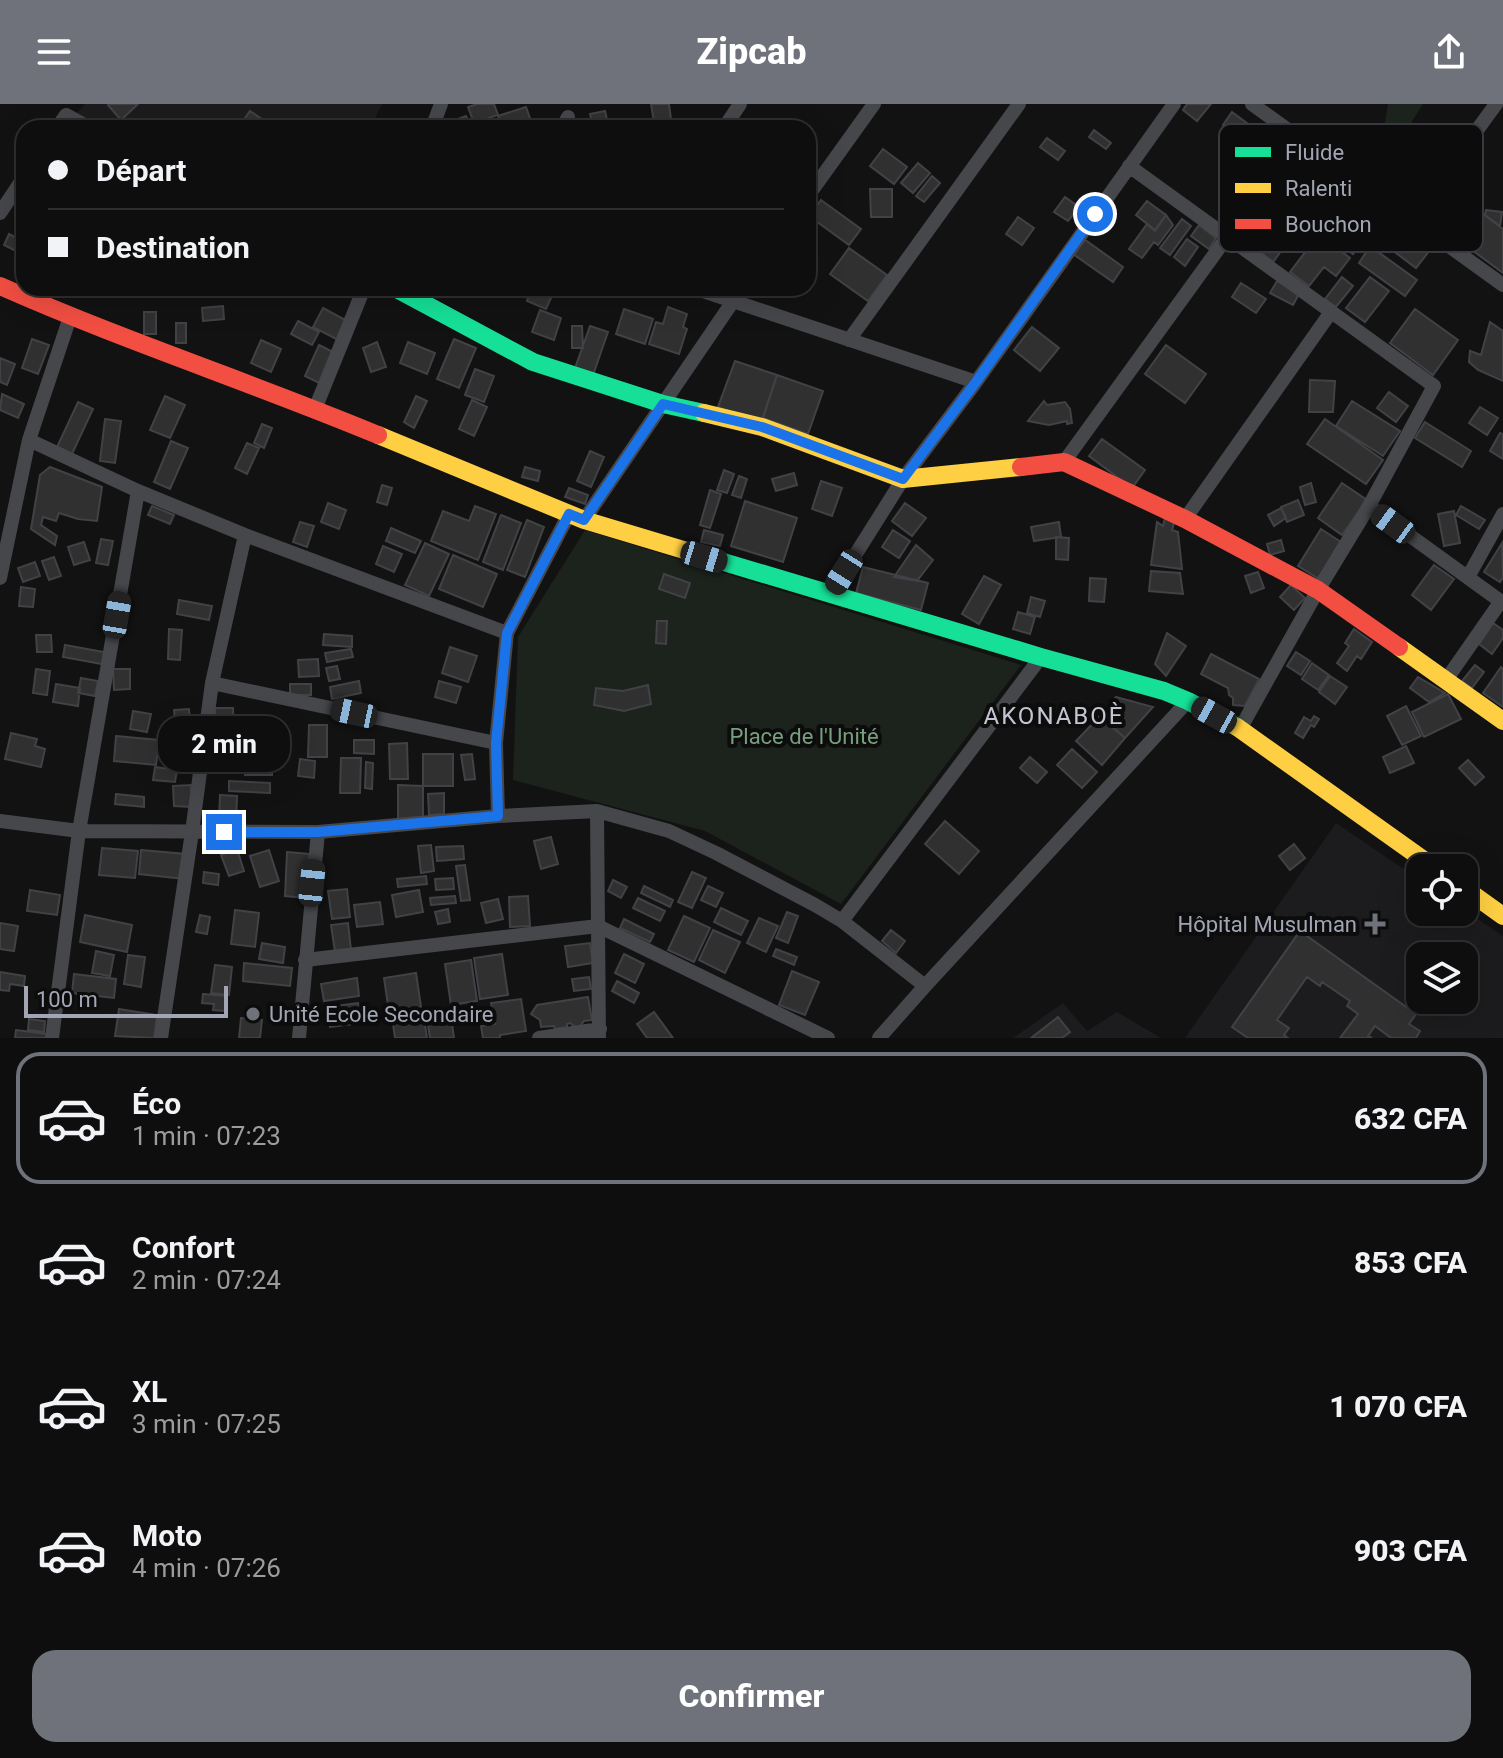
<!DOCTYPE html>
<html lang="fr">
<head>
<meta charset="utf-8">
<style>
	body { margin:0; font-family:Roboto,sans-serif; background:#1c1c1c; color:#f1f3f6; height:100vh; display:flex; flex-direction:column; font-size:30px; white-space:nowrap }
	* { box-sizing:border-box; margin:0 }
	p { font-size:26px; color:#9b9c9e }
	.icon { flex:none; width:44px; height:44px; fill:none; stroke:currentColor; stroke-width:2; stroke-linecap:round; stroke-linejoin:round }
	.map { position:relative; height:934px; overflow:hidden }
	.sheet { display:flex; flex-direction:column; background:#0e0e0e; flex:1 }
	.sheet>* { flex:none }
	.guide { position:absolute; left:16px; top:16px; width:800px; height:176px; border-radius:24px; box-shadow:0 8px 32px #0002,0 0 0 2px #2e2e2e; display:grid; align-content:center; height:176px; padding:0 32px; background:#0e0e0e }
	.tools { position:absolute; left:1406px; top:750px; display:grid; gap:16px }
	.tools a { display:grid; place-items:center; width:72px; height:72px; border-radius:16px; background:#0e0e0e; box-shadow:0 8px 32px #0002,0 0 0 2px #2e2e2e; font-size:40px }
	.scale { position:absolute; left:24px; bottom:20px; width:204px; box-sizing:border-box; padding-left:8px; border:4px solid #a2a6b4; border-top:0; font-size:22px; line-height:28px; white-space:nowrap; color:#a2a6b4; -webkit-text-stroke:6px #0c0c0d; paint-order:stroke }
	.end { position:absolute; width:36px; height:36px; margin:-18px; border:10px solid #1a73e8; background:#fff; box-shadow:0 0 0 4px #fff }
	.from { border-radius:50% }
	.bubble { position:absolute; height:56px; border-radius:24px; background:#0e0e0e; box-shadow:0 8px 32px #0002,0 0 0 2px #2e2e2e; font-size:26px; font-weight:800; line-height:56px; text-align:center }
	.car { position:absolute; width:24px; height:48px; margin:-24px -12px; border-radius:10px; box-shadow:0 0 6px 2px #0007; background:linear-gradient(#222 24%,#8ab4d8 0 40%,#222 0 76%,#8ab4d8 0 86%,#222 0) }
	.guide b { display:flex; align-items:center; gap:28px; height:76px; font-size:30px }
	.guide b+b { border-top:2px solid #2e2e2e }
	.guide i { width:20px; height:20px; background:#f1f3f6 }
	ul { padding:14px 0 0; list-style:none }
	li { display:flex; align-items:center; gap:24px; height:132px; margin:0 16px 12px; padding:0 16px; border:4px solid transparent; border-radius:24px }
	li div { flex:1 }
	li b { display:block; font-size:30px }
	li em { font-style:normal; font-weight:800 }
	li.on { border-color:#70727b }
	li>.icon { width:72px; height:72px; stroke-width:1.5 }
	.cta { display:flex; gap:16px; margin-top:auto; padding:16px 32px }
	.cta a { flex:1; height:92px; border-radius:24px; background:#70727b; color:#fff; font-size:32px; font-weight:800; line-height:92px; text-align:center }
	header { display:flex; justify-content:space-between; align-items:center; height:104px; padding:0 32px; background:#70727b; color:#fff; font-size:36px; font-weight:800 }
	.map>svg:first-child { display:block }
	.built { fill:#1c1c1e; fill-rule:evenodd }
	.green { fill:#1c221c }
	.building { fill:#303031; stroke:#404246; stroke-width:2 }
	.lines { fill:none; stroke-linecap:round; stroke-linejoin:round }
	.street { stroke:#46474b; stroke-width:14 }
	.fast { stroke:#16e098; stroke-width:18 }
	.slow { stroke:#ffcf43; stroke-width:18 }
	.jam { stroke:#f24e42; stroke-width:18 }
	.route { stroke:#1a73e8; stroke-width:10 }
	.poi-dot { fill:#70727b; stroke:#0c0c0d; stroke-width:3 }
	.labels { text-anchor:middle; stroke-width:8; stroke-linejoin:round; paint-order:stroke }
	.park-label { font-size:22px; fill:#789f7d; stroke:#0c0c0d }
	.poi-label { font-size:22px; fill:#a2a6b4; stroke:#0c0c0d; text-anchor:end }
	.neighbourhood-label { font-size:24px; letter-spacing:2px; fill:#c3c6d0; stroke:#0c0c0d }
	.key { fill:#0c0c0d; stroke:#393a3f; stroke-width:2 }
	.key-label { font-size:22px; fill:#a2a6b4 }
</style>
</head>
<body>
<header><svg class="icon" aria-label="menu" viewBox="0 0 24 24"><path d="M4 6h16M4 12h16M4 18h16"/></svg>Zipcab<svg class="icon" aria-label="share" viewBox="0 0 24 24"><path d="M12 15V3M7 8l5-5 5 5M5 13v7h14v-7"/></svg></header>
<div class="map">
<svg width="1503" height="934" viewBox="0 0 1503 934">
	<rect width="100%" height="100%" fill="#121212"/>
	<path class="built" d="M85,0H382L370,24H105L77,9Z
		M1336,719L1420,776V808H1464V806L1503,832V934H1185ZM1420,852H1464V896H1420Z
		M1063,899L1087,927L1117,908L1161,934H1013Z"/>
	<path class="green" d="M1388,0H1423L1386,58L1381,44Z
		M585,426L1021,561L841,800L705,727L513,676L518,533Z"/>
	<path class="building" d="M109,0H138L121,16L108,1Z
		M477,0H494L498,11L474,19L468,3Z
		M651,0H669L671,15L654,18Z
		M1187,0H1211L1197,17L1183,6Z
		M526,3L532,20L521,24H502L498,12Z
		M250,7L275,24H253L243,17Z
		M605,7L609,24H593L590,10Z
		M1232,8L1248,20L1238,33L1223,21Z
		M466,12L471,24H451L449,18Z
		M1094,26L1111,39L1106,45L1089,33Z
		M1047,34L1065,47L1058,56L1040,43Z
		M883,45L907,63L894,80L870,62Z
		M918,59L930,69L913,89L901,79Z
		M932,72L940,79L924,98L916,92Z
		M870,85H892V113H871Z
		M1455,89L1503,125V169L1434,118Z
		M1065,93L1079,103L1068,117L1054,108Z
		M1259,94L1298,124L1273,158L1234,128Z
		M821,96L861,125L849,141L809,112Z
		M1147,97L1166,111L1155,126L1136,111Z
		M1486,106L1502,108L1500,122L1485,111Z
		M1166,111L1173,121L1158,141L1154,138L1142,154L1129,145L1147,120L1155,127Z
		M1356,112L1373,125L1353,150L1336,137Z
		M1385,112L1430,146L1416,164L1372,131Z
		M1018,113L1034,124L1022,141L1006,130Z
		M1182,115L1191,122L1170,151L1160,144Z
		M1199,121L1216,134L1209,145L1191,132Z
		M9,130L24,138V151L4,141Z
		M1319,130L1350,154L1336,172L1324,163L1309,182L1290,168Z
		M1084,135L1123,163L1113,178L1073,150Z
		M1187,135L1198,143L1185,162L1174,153Z
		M1370,142L1417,176L1405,192L1359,159Z
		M849,144L887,171L868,197L830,170Z
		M1342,173L1353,182L1336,203L1325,195Z
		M1370,173L1389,187L1365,218L1346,204Z
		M1277,177L1299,190L1293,201L1270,189Z
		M1241,179L1266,195L1256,209L1232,193Z
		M532,184H573L570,191L555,185L546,205L527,197Z
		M223,202L224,215L203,217L202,204Z
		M668,203L687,210L683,223L687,225L679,250L649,240L656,218L663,220Z
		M323,204L349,218L340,237L313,223Z
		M624,205L653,215L645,240L616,230Z
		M1415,205L1458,236L1433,271L1390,239Z
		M540,206L561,214L554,236L532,228Z
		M144,208H156V230H144Z
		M298,217L319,228L312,241L291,230Z
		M1490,218L1503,227V277L1478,266L1469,258L1470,247L1481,251Z
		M176,219H186V239H176Z
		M572,222H582L583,244H572Z
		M590,222L608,228L592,274L574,267Z
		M1032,223L1059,244L1040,267L1014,246Z
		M32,235L49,241L38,270L22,264Z
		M454,235L476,244L459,284L437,275Z
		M261,236L281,245L271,268L251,259Z
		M377,238L386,263L371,268L363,244Z
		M408,238L435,249L427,270L400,259Z
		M319,241L335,249L321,280L305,272Z
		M1166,241L1206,270L1185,299L1145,270Z
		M0,254L15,260L7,281L0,278Z
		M735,257L777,271L761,319L718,303Z
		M475,265L494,272L484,298L465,291Z
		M777,271L823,287L808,330L763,314Z
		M1310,276L1335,277L1333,308H1309Z
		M1389,288L1408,302L1396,318L1377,304Z
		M2,290L24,300L18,314L0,306Z
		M165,292L185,301L170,334L150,326Z
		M416,292L427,297L414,324L404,318Z
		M472,296L487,303L474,332L459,325Z
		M1044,297L1047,301L1065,298L1070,305L1072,319L1067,320V317L1049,321L1028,317Z
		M1352,297L1400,327L1383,352L1336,322Z
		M78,298L93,305L72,350L57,343Z
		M1480,303L1498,314L1487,331L1469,319Z
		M105,315L121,317L115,359L100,357Z
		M1325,315L1383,356L1366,380L1307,340Z
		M1425,318L1471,347L1462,363L1415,334Z
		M262,320L272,324L264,344L254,339Z
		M1500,329L1503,330V355L1490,347Z
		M1102,335L1145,366L1132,384L1089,352Z
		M171,337L188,344L170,385L154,378Z
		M247,339L259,344L247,370L235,364Z
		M590,347L604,353L591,383L577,377Z
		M50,363L102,383L97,417L78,415L59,409L56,417L43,413L41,421L57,432L55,441L31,425L40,371Z
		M525,363L540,367L538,377L522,373Z
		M724,366L734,370L727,389L717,386Z
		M794,369L797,381L776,387L772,375Z
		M739,372L747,375L741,394L732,391Z
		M821,377L842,384L832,412L812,405Z
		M1311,379L1316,398L1305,401L1300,383Z
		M1342,379L1367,396L1342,431L1318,414Z
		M382,381L392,384L387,401L377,398Z
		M569,384L588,391L585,400L565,393Z
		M710,386L721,390L710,424L700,421Z
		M1298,396L1304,411L1287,418L1281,403Z
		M745,397L797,414L783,458L731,442Z
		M328,399L346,406L339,425L321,418Z
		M905,399L926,414L912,432L892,417Z
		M152,402L174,411L170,420L148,411Z
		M475,402L496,410L478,456L431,437L443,407L469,417Z
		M1461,402L1485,416L1479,425L1456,411Z
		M1281,404L1286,414L1274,422L1268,411Z
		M1454,407L1460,439L1444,442L1438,410Z
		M1166,410L1174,419L1172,426L1178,428L1182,465L1151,461L1157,418L1163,422Z
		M501,411L521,419L503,466L483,458Z
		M527,416L544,423L525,473L507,466Z
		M300,418L314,422L307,443L293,438Z
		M1059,418L1061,433L1034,437L1031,423Z
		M391,424L421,437L415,449L386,437Z
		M1321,425L1341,438L1319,475L1298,462Z
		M704,426L723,431L720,442L701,438Z
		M893,426L910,437L899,454L882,443Z
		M1056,433L1069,434L1068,456L1056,455Z
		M101,435L113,437L108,461L96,459Z
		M1281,436L1284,447L1270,451L1267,440Z
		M84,438L90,456L74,461L68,443Z
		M425,439L449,450L429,492L405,481Z
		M1502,439L1503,473L1500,478L1484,468Z
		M916,441L933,456L917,477L894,473Z
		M383,442L402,450L394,468L376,460Z
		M453,451L497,470L483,503L439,485Z
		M54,453L61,472L49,476L42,457Z
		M35,458L40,472L23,478L18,464Z
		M1434,461L1454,475L1431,506L1412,491Z
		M863,463L928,479L921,506L856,489Z
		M1151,467L1180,469L1183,490L1149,487Z
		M1258,468L1264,484L1251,489L1245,472Z
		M664,470L690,479L685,494L659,485Z
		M984,472L1001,481L979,520L962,510Z
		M1090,474L1106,475L1104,498L1089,497Z
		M1291,481L1305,494L1294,506L1280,493Z
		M21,483L35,485L33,503L19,502Z
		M1031,493L1045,497L1040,513L1027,509Z
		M179,496L212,502L209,516L177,510Z
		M1018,508L1035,513L1030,530L1013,525Z
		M657,517H667L666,540L656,539Z
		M1493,519L1503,526V534L1492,550L1479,540Z
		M169,525L182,526L180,556L168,555Z
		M1354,525L1372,538L1361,555L1357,552L1347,567L1337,559L1349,542L1345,539Z
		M1167,529L1186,542L1166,572L1155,560Z
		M324,530L352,532V543L323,541Z
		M36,531H51L52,548H37Z
		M65,541L104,548L102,560L63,553Z
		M450,543L477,552L468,578L442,569Z
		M351,545L353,553L327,558L325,549Z
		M1296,548L1310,557L1301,571L1287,562Z
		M1211,550L1259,575L1245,602L1233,601V594L1229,591L1228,584L1201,570Z
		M318,555L319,572L299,573L298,556Z
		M1312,559L1329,571L1318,586L1302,575Z
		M1475,561L1484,568L1472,584L1462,577Z
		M337,562L340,575L329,577L326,564Z
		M1501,563L1503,565V603L1483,589Z
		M36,565L50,567L47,591L33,589Z
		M113,565H130V585L114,586Z
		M1330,572L1347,583L1335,600L1319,588Z
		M1418,573L1445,589L1429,598L1410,584Z
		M81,574L98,577L95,592L78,589Z
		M359,577L361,589L332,595L330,583Z
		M439,577L461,583L456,599L435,593Z
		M56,580L80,584L78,602L53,598Z
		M290,580H311V591H290Z
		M648,581L651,600L624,607L594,601L596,584L623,587Z
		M1448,590L1461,615L1424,633L1412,608Z
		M1116,593L1153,603L1125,634L1100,612Z
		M1406,602L1421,632L1402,641L1387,612Z
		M215,604H233L234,630H215Z
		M189,605L190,617L175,619L174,606Z
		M133,607L151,610L147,628L130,625Z
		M1100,612L1125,634L1102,661L1076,637Z
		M1314,612L1319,615L1314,623L1311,621L1303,634L1295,629L1304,613L1311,617Z
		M266,618L267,635L251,636L250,619Z
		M309,621H327V653H308Z
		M11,629L37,635L35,642L45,645L41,663L5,655Z
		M116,632L159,636L156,661L114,657Z
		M354,636H374V650L354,649Z
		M407,639L408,675H390L389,640Z
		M245,641H272V671H245Z
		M1406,642L1414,659L1390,669L1383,653Z
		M1072,645L1097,668L1082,684L1057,661Z
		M423,650H453V682H423Z
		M472,650L475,675L465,676L461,651Z
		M1030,653L1047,668L1037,679L1020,664Z
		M341,654H361L360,689H340Z
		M300,655L315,657L314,674L298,672Z
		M1468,656L1484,673L1475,681L1459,664Z
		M366,658L373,659L372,685L365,684Z
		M155,663L177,666L175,678L153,676Z
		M229,677L270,679V689L229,687Z
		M191,681V703L174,702L173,682Z
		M398,681L423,682V721L398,720Z
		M444,689V710L429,711L428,690Z
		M116,690L144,693V703L115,700Z
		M220,691L237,692L236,718L219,717Z
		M945,717L979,747L959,770L925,740Z
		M551,733L558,760L541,765L534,737Z
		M1294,740L1305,754L1290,766L1279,752Z
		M431,741L434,767L421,769L418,742Z
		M463,742L464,755L437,757L436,743Z
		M102,744L138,747L135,774L99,771Z
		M237,745L244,767L229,772L221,751Z
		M141,746L186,750L184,775L139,770Z
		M269,746L279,777L260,783L250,752Z
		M287,748L309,750L307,794L285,792Z
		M465,761L470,796L461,797L456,762Z
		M204,768L219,770L218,781L203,779Z
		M692,768L706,774L692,804L678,798Z
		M426,772L427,780L398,783L397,775Z
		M453,774L454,785L436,786L435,775Z
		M613,776L627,783L621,794L608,787Z
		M644,782L673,796L670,803L641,789Z
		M708,782L723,789L716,803L701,796Z
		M347,785L350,813L332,815L328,787Z
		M30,786L60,791L57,811L27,807Z
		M419,786L423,808L396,813L392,791Z
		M455,792L456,799L431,801L430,794Z
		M528,792L530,822L510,823L509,793Z
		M638,794L665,807L660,817L633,804Z
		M498,795L503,815L486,819L481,799Z
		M380,798L383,820L357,823L354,801Z
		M721,804L748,817L741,831L714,818Z
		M448,805L450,818L438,820L435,808Z
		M235,806L259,809L255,843L231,840Z
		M787,808L798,812L788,839L776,834Z
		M85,811L132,821L127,848L80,838Z
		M200,811L210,813L207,830L196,828Z
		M684,812L710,824L694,858L668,846Z
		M759,814L778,822L766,848L747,839Z
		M624,815L654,830L650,838L620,824Z
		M0,819L18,822L14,847L0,845Z
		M348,819L351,846L335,848L331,821Z
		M713,826L740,838L725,869L699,856Z
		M891,826L905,837L896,849L882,837Z
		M1300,827L1416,910L1409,920L1420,927L1416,934H1391L1375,922L1368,932L1372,934H1340L1358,910L1347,902L1350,897L1322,878L1320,882L1307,873L1277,916L1289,924L1284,931L1288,934H1248L1232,923Z
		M262,839L285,843L283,859L259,855Z
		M590,839L593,859L568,863L565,842Z
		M776,845L797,853L794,861L773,852Z
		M96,847L114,851L110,872L92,869Z
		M502,850L508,891L480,895L474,854Z
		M624,850L644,860L635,879L615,869Z
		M128,851L145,853L141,883L124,880Z
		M471,856L477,897L451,901L445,860Z
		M244,859L292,864L290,882L243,877Z
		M215,861L232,863L229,891L211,889Z
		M792,867L819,878L805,911L779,901Z
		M0,868L25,872L24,882L10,880L9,887L0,886Z
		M416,869L421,903L389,908L384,874Z
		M74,870L116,875L114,894L72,889Z
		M589,873L591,885L574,887L572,875Z
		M357,874L359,892L324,897L321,880Z
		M617,877L639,889L634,899L612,887Z
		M203,890L227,892L225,907L213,906L214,900L202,899Z
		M588,893L592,916L584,917L578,925L570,919L567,920V923L555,925L554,922L541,923L540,916L531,910L537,901Z
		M521,895L526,927L500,931V934H483L481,922L495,920L491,899Z
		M358,899L362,919L330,923L327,903Z
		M119,905L157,911L154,934L115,932Z
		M450,905L454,934H430L426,908Z
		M423,908L427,934H395L392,913Z
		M654,908L673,934H647L637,920Z
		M1058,913L1070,928L1062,934H1031Z
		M241,914L262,916L260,934H239Z
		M29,915L45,917L44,928L28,926Z
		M16,926L47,930L46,934H15Z"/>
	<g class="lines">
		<path class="street" d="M1252,0L1503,181
			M57,24L66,11L90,24
			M432,24L441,0
			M562,24L568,13
			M724,24L740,0
			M1129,62L1434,282L1369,402L1318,486L1240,625
			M808,92L874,0
			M0,109L24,73
			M1412,115L1496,0
			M694,184L976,278
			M849,236L1019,0
			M315,305L364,184
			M29,336L138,387L245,431L507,529
			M1064,358L1227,133
			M1369,402L1503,499
			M1185,415L1331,208
			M584,416L742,184
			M1468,473L1503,410
			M0,474L29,336L70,213
			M830,491L903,375L976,278L1174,0
			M1446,576L1501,497
			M212,579L496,639
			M597,707L599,934
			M498,712L496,639L507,529L569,410
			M0,717L79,727L318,728L498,712L597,707L669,727L716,749L815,801L842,817L925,882
			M842,817L1041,553
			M305,856L598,822L828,934
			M52,934L79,727L138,387
			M161,934L192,728L212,579L245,431
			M299,934L318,728
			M539,934L600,925
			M879,934L925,882L1188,597"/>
		<path class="fast" d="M395,184L533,258L663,300L704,309
			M717,456L1041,553L1164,587L1188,597L1237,623"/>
		<path class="slow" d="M704,309L762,323L903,375L1021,363
			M378,331L584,416L717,456
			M1399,543L1503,617
			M1237,623L1435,764
			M1464,784L1503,812"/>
		<path class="jam" d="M0,182C124,237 253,279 378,331
			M1021,363L1064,358L1185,415L1318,486L1399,543"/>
	</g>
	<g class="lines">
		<path class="route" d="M224,728H318L498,712L496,639L507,529L569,410L584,416L663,300L762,323L903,375L976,278L1095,110"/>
	</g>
	<g class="poi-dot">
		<path d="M1371 808h8v8h8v8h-8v8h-8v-8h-8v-8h8z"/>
		<circle cx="253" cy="910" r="8"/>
	</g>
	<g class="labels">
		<g class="park-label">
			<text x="804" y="640">Place de l'Unité</text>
		</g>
		<g class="poi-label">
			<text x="1357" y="828">Hôpital Musulman</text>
			<text x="269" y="918" text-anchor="start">Unité Ecole Secondaire</text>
		</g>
		<g class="neighbourhood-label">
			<text x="1054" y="620">AKONABOÈ</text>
		</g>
	</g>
	<rect x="1219" y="20" width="264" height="128" rx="12" class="key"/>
	<rect x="1235" y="43" width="36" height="10" fill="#16e098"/>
	<rect x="1235" y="79" width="36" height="10" fill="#ffcf43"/>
	<rect x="1235" y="115" width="36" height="10" fill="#f24e42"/>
	<g class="key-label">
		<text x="1285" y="56">Fluide</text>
		<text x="1285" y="92">Ralenti</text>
		<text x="1285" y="128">Bouchon</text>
	</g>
</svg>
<div class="tools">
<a><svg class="icon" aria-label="locate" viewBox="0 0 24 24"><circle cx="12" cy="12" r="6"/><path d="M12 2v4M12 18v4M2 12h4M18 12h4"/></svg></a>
<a><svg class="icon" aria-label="layers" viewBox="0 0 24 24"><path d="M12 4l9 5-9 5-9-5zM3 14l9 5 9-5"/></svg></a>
</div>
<div class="scale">100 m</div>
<i class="end from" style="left:1095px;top:110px"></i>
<i class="end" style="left:224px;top:728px"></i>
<div class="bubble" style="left:158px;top:612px;width:132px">2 min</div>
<i class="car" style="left:1393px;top:420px;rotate:306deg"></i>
<i class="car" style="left:704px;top:453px;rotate:107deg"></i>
<i class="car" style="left:844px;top:468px;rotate:212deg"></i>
<i class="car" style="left:117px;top:511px;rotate:10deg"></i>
<i class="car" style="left:354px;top:609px;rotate:282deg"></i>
<i class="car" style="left:1214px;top:611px;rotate:299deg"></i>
<i class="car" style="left:312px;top:779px;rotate:6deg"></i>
<div class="guide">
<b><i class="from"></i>Départ</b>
<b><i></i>Destination</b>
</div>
</div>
<section class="sheet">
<ul>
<li class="on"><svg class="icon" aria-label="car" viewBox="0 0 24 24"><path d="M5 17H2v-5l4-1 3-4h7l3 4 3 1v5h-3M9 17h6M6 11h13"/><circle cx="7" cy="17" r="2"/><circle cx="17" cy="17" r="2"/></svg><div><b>Éco</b><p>1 min · 07:23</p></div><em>632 CFA</em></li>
<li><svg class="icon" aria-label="car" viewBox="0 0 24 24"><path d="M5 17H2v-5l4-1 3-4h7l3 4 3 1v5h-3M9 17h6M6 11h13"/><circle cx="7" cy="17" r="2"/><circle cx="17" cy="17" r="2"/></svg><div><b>Confort</b><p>2 min · 07:24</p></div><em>853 CFA</em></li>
<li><svg class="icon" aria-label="car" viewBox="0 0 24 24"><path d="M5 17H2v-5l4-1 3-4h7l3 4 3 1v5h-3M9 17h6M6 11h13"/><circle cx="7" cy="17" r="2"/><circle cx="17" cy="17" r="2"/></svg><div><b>XL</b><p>3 min · 07:25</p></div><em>1 070 CFA</em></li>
<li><svg class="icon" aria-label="car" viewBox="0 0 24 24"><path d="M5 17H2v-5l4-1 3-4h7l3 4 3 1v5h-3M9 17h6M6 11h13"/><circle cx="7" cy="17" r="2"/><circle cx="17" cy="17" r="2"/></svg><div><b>Moto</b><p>4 min · 07:26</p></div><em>903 CFA</em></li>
</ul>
<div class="cta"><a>Confirmer</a></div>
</section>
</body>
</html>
